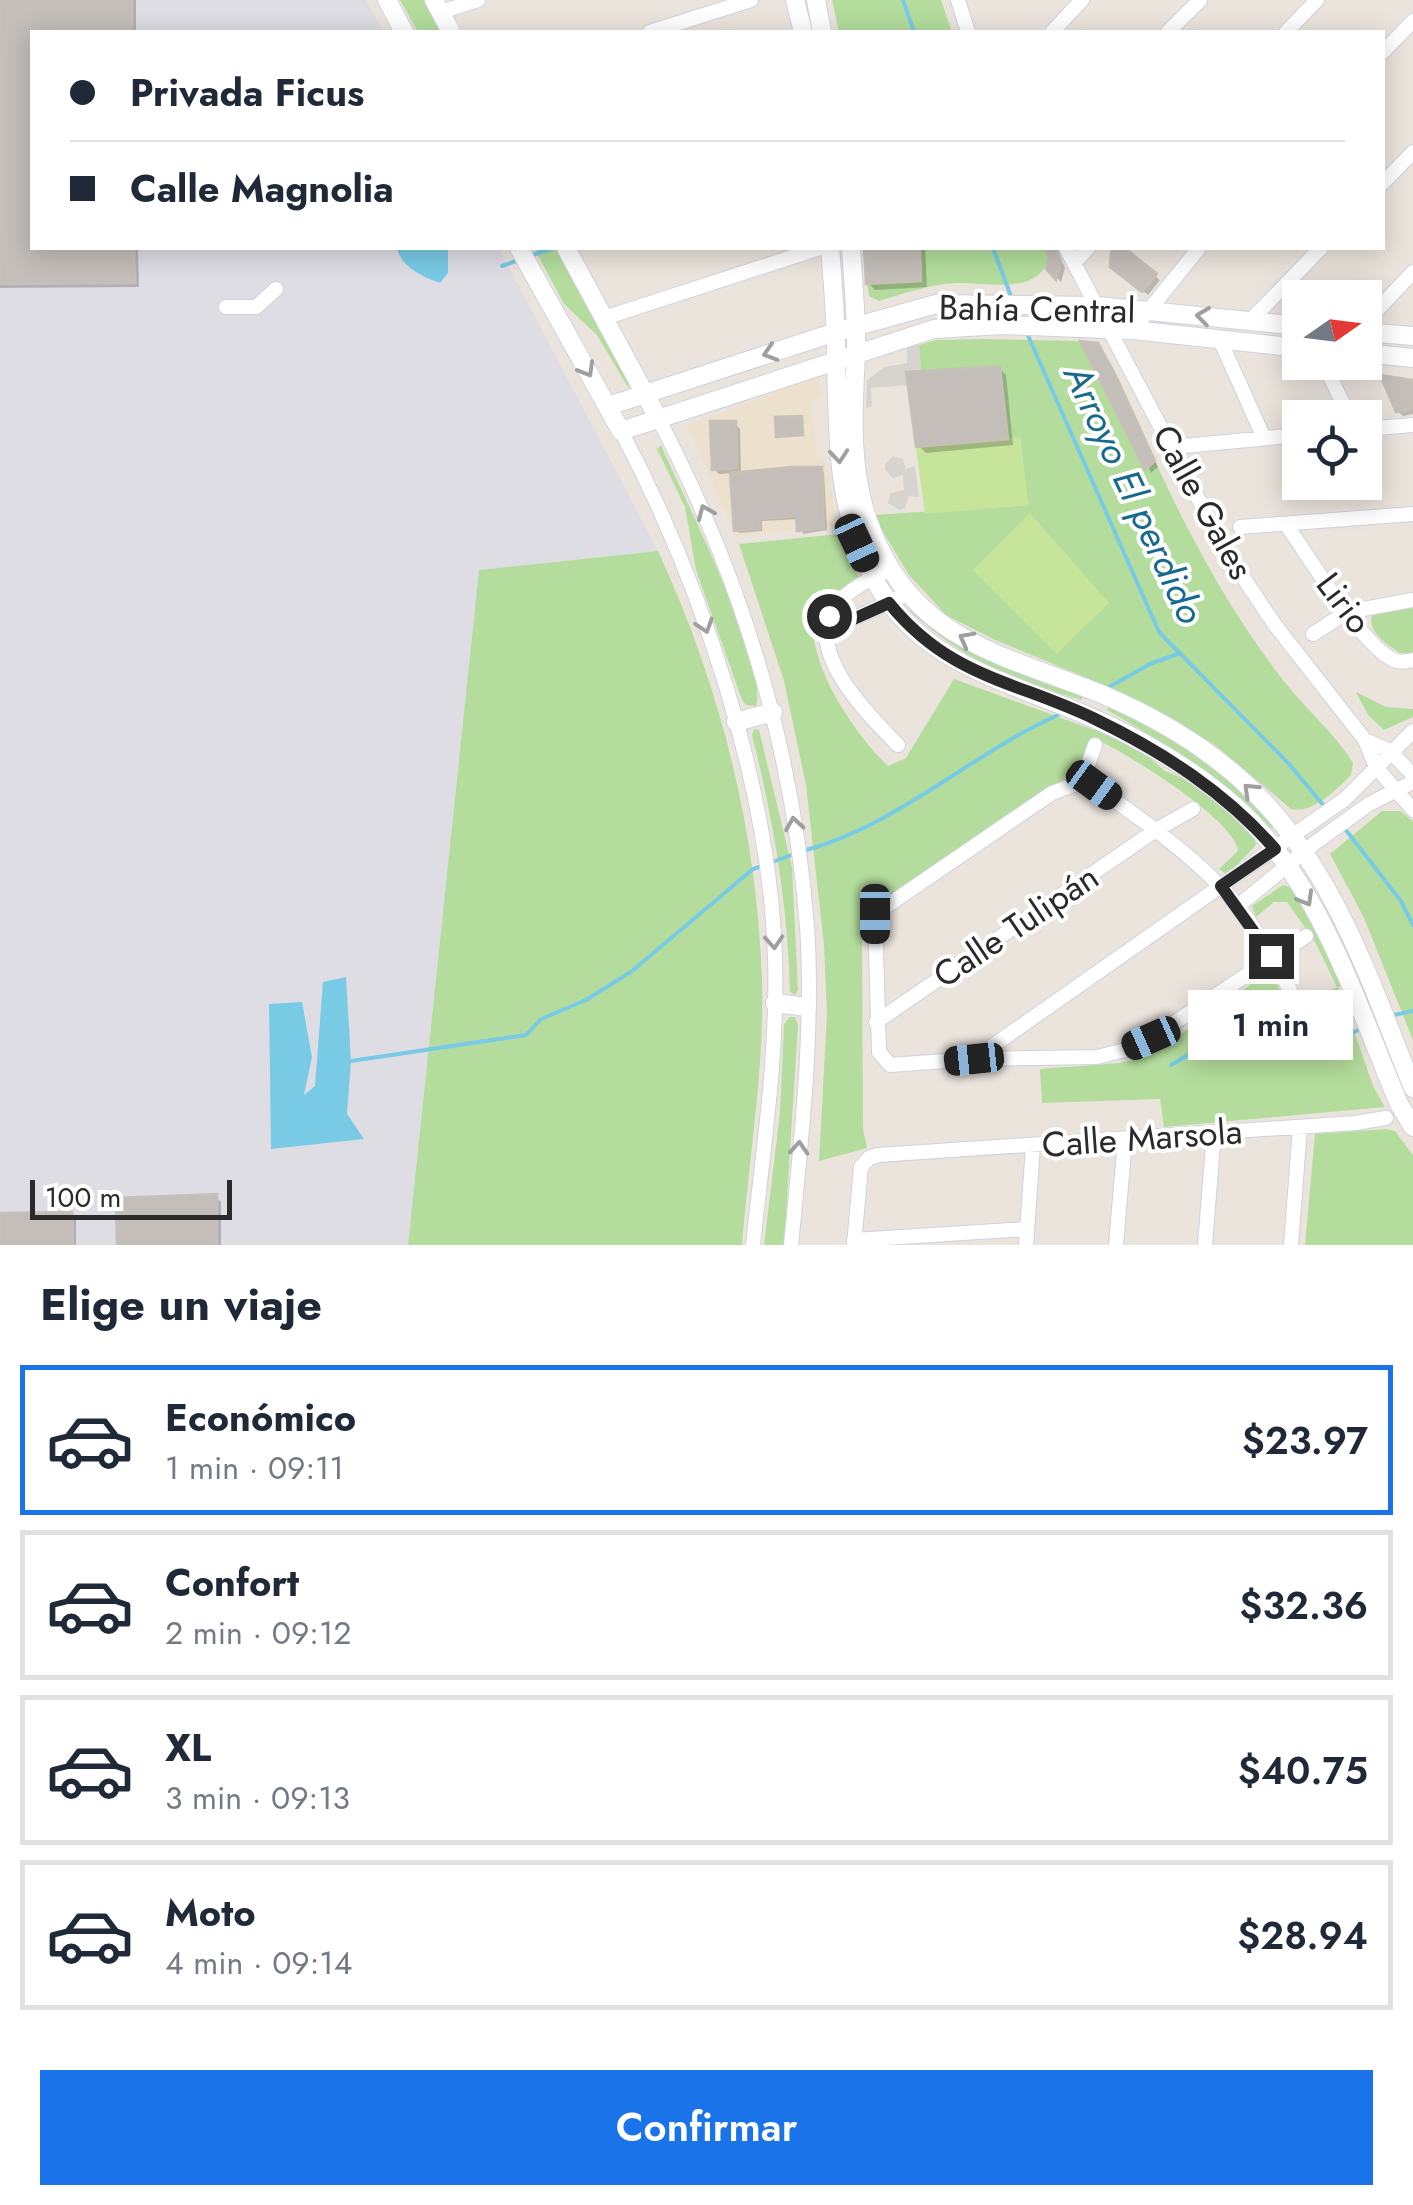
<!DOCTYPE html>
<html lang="es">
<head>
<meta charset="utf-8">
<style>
	body { margin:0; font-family:Jost,sans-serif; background:#f2f2f3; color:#1f2937; height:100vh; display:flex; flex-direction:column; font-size:38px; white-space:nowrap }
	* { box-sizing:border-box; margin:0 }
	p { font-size:32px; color:#747a83 }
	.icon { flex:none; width:55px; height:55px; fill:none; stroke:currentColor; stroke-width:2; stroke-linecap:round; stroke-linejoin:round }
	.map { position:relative; height:1245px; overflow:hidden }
	.sheet { display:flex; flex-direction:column; background:#fff; flex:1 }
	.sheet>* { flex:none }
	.banner { position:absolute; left:30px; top:30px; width:1355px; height:220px; border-radius:0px; box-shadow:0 5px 25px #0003; display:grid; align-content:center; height:220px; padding:0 40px; background:#fff }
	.needle { width:65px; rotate:76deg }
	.controls { position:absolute; left:1282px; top:280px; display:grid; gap:20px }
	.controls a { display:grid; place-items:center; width:100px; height:100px; border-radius:0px; background:#fff; box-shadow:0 5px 25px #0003; font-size:50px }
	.scale { position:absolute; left:30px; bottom:25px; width:202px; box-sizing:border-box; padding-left:10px; border:5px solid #2a2a2a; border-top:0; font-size:28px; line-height:35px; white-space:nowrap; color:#2a2a2a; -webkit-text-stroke:8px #fff; paint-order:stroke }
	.end { position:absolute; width:45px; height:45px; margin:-22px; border:12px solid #2a2a2a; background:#fff; box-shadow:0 0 0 5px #fff }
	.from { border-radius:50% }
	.bubble { position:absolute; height:70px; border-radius:0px; background:#fff; box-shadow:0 5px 25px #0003; font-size:32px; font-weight:600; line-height:70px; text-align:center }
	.car { position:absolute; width:30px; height:60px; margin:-30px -15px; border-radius:12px; box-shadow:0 0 8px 2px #0007; background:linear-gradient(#222 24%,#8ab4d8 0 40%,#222 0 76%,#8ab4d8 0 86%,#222 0) }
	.banner b { display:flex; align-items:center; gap:35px; height:95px; font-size:38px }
	.banner b+b { border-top:2px solid #e0e1e3 }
	.banner i { width:25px; height:25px; background:#1f2937 }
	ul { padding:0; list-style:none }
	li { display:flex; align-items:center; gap:30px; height:150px; margin:0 20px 15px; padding:0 20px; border:5px solid #e0e1e3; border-radius:0px }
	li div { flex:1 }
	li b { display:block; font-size:38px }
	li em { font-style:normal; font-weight:600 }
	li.current { border-color:#1a73e8 }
	li>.icon { width:90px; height:90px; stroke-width:1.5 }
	h2 { padding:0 40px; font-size:45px; line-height:120px }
	.cta { display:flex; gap:20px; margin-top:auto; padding:20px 40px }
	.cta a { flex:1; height:115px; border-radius:0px; background:#1a73e8; color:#fff; font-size:40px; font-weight:600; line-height:115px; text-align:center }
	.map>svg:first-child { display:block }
	.industrial { fill:#dfdde4 }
	.education { fill:#ebe1cd }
	.green { fill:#b4dd9d }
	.pitch { fill:#c6e49a }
	.plaza { fill:#d7d4cf }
	.water { fill:#78cae5 }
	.shadow { fill:#0003 }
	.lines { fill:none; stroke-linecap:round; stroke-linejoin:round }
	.stream { stroke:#78cae5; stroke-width:4 }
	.building { fill:#c3beb9; stroke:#c6c0b7; stroke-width:2.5 }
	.minor-casing { stroke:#cfd2dd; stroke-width:16 }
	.tertiary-casing { stroke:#cfd2dd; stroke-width:20 }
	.minor { stroke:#fff; stroke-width:14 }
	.tertiary { stroke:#fff; stroke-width:18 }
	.oneway { stroke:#9f9f9f }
	.route { stroke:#2a2a2a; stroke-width:12 }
	.labels { text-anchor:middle; stroke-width:8; stroke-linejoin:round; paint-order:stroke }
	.street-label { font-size:35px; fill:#2a2a2a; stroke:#fff }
	.water-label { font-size:38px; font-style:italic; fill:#18698f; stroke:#fff }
</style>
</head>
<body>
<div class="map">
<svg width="1413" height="1245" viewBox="0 0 1413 1245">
	<rect width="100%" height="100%" fill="#ebe4dd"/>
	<path class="industrial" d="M0,0H366L384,32H32V248H499L658,551L479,570L408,1245H0Z"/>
	<path class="education" d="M818,375L821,394L813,404L816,454L824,460L830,476L836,526L736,536L687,426Z"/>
	<path class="green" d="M400,0H424L441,32H418Z
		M832,0H941L952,32H839Z
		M534,248H557L628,381L629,389L597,335L564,304Z
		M920,248H1045L1049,258C1037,296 988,282 958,283C931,284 905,293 879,301L869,296L867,284L921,281Z
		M982,339L1080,341L1144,469L1155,461C1191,539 1231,613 1283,680C1305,709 1334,732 1353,763L1351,775C1336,790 1313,814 1291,809L1215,745L1109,687L993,639L946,615L909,575L873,515L1028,505L1020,437L1008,439L1000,366L921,371L919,345L937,340Z
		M661,445C680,490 770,666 756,706L746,705L742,700L696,570L685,507L657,449Z
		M839,534L859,578C848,593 828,600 814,614C805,661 855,735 888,766L906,758L954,679L1094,730L1097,724L1127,738L1165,771L1195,783L1215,795L1254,836L1256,845L1230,872L1225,873L1219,869L1238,851C1235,819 1123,751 1092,737L1077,770L865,913L862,925L863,1129L867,1148L819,1161L827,1014L824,945L806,785L784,681L739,544Z
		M658,551C720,685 757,831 762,979C765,1062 749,1160 742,1245H408L479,570Z
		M1413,605V653H1400C1386,644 1365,630 1373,613Z
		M913,606L949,640L993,662L1082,695V700C1014,681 964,660 912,613L908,607Z
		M1356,692L1386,707L1413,709V717L1384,730L1368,715Z
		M1109,705C1174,734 1229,773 1275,827L1271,828C1222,778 1167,744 1107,710Z
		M754,729L759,730L761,738L792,867L798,990L795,995L790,992C788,906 773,818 752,735Z
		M1382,811H1400L1413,821V1040L1364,918L1330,854Z
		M1283,885L1293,888L1344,985L1338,987L1374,1088L1385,1107L1164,1127L1160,1099L1042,1103L1040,1069L1120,1063L1150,1056L1265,974L1276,982L1288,1009L1337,987L1315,942L1287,902H1274L1256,917L1252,906Z
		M790,1017H795L798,1025L784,1245H764L780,1113L784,1024Z
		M1386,1129L1395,1131L1413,1155V1245H1305L1315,1134Z"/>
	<path class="pitch" d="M1020,437L1028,505L925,514L916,447Z
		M1030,513L1109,603L1057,654L973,570Z"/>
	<path class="plaza" d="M907,345H919L921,371L906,372L907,385L871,388L872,407L866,408L867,380L885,367L907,363Z
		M893,456L903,459L906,469L915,466L919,497L909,496L905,508L900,510L888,503L890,493L904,490L903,475L893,478L885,470V464Z"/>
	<path class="water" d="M397,248H448V273L440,283C423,277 401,267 397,248Z
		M346,977L351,1061L347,1114L364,1139L271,1149L269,1004L302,1002L312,1057L304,1095L315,1086L323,982Z"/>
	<path class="shadow" d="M0,0H136V32H32V248H138L139,287L0,288Z
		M867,248H925L927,287L875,290L868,283Z
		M1047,248H1056L1065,268L1061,282L1049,269L1052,258Z
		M1118,248L1160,280L1148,295L1118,271L1113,253Z
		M1097,345L1120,384L1158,467L1151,473Z
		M999,368L1006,375L1013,445L926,453L919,446Z
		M1413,382V414L1403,416L1398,411Z
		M735,424L740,429L741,475L821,469L824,473L827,530L803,534L799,519L762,521V531L740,533L736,530L733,473L719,474L714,469Z
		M216,1197L221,1202V1245H119Z
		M71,1215L76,1220V1245H0V1216Z"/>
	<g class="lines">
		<path class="stream" d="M903,0L914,32
			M993,248L1012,299
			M530,256L553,248
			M502,266L521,259
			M1026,331L1159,632L1289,764L1325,807
			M1109,687L1150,664L1180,653
			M1345,829L1401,901L1413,925
			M803,851C899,825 969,755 1058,715
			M770,863L794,854
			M1389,1016L1413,1011
			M351,1061L526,1035L541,1019L586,1000L632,971L753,869L762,866
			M1171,1065L1193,1052L1226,1050L1248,1055L1319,1031L1354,1032L1363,1028"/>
	</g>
	<path class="building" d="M0,0H132V32H32V248H134L135,283L0,284Z
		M864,248H920L921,281L866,284Z
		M1045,248H1056L1061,262L1056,280L1046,269L1049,258Z
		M1115,248H1125L1157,274L1142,292L1110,267L1111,252Z
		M1080,341L1098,343L1116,376L1155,461L1145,470Z
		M1000,366L1008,439L916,447L906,372Z
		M1380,375L1413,380V409L1396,412Z
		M802,416L803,435L776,437L775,417Z
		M710,421H736L737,468L712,470Z
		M792,467H822L824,528L797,531L796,516L760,519V529L734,531L730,473Z
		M217,1194V1245H117L116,1198Z
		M72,1212L73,1245H0V1213Z"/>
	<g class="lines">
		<defs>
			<path id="minor" d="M958,0L968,32
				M441,12L478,0
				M650,32L751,0
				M1052,32L1082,0
				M1168,32L1200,0
				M1286,32L1317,0
				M1382,53L1413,21
				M1382,184L1413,152
				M1066,248L1227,553L1275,625L1365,740L1376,767L1413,810
				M1074,263L1088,248
				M226,307H256L276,289
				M604,318L820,248
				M1250,321L1321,248
				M1365,323L1413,272
				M1133,330L1199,248
				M1220,340L1264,438
				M1323,362L1350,418
				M658,418C741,576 793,747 807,926C814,1029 801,1142 791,1245
				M1365,429L1413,425
				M621,431C701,582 770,786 775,958C778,1054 763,1150 753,1245
				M1173,447L1300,435
				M1287,526C1309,557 1360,641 1390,658C1398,663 1405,662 1413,660
				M1240,527L1413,514
				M890,569C873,578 850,588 837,604C800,648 869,716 898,745
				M827,631L909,593
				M1313,634L1347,612L1413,600
				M1365,740L1390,751L1413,775
				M1082,782L1095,745
				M1238,906L1316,842L1369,804L1413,782
				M1290,990C1271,955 1250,916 1221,887C1183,848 1137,816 1093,785L1082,782L1052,793L875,914L879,1052L890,1065L974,1059L1097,1057L1125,1050L1151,1038L1306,936
				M876,1022L1156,830L1193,809
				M974,1059L1345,799L1413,731
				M854,1240L1027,1229
				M854,1245L861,1167L869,1158L878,1155L1355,1123L1386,1118
				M1026,1245L1033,1146
				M1116,1245L1125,1139
				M1205,1245L1214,1132
				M1291,1245L1300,1127"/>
			<path id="tertiary" d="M387,0L404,32
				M434,0L451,32
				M795,0L803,32
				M816,0L822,32
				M519,248L621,431L934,329L1002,325L1133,330L1300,348
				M566,248L658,418
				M830,248C833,283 836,318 836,354C838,431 835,504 872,575C917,663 1005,680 1088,716C1140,738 1194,770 1236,807C1321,883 1356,1003 1399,1104L1413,1127
				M851,248C853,283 857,318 856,354C853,411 849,471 870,526C911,639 1000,654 1099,693C1154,716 1209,748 1252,790C1335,870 1371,984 1413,1088
				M1365,332L1413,336
				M1365,353L1413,358
				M608,406L836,332L936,304L1098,306L1300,326
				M736,722L773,712
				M775,1003L807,1007"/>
		</defs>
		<use href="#minor" class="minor-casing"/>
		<use href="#tertiary" class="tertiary-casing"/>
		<use href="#minor" class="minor"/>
		<use href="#tertiary" class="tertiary"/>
	</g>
	<defs><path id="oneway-chevron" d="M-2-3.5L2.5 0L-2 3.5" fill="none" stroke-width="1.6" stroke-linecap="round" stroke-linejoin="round" transform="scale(2.5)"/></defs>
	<g class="oneway">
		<use href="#oneway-chevron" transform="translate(1203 316) rotate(-173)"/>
		<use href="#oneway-chevron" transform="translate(770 353) rotate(162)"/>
		<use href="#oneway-chevron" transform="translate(587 370) rotate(60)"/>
		<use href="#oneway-chevron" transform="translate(839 456) rotate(85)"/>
		<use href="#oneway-chevron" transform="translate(705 512) rotate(-113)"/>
		<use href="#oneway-chevron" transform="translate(705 626) rotate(72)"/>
		<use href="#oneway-chevron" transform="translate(966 639) rotate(-152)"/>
		<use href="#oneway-chevron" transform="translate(1250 790) rotate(-136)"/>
		<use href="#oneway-chevron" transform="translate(794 824) rotate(-99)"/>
		<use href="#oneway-chevron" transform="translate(1306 899) rotate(60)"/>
		<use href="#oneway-chevron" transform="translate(774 942) rotate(86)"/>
		<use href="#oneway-chevron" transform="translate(799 1148) rotate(-86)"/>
	</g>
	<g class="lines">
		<path class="route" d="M829,616L827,631L889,603C950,678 1014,680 1095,719C1163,752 1225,792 1275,849L1221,886L1271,956"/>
	</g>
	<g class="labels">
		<g class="street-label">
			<text transform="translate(1037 309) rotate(1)" y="12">Bahía Central</text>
			<text transform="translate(1203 502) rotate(61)" y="12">Calle Gales</text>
			<text transform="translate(1344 603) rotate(53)" y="12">Lirio</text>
			<text transform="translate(1016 926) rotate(-34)" y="12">Calle Tulipán</text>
			<text transform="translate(1142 1138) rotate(-4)" y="12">Calle Marsola</text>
		</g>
		<g class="water-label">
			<text transform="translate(1134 494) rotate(65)" y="13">Arroyo El perdido</text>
		</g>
	</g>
</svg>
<div class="controls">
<a><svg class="needle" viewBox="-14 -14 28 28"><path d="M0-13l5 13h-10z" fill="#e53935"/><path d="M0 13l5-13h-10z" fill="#747a83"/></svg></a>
<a><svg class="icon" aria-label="locate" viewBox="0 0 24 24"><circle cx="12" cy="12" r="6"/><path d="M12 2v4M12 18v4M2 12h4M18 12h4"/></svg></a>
</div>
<div class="scale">100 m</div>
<i class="end from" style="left:829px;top:616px"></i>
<i class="end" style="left:1271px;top:956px"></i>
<div class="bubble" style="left:1188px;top:990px;width:165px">1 min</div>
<i class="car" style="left:857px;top:543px;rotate:155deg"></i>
<i class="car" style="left:1094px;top:785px;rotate:126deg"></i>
<i class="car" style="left:875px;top:914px;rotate:180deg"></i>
<i class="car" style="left:1151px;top:1038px;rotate:246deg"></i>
<i class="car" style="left:974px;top:1059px;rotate:264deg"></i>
<div class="banner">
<b><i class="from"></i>Privada Ficus</b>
<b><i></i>Calle Magnolia</b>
</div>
</div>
<section class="sheet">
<h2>Elige un viaje</h2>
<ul>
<li class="current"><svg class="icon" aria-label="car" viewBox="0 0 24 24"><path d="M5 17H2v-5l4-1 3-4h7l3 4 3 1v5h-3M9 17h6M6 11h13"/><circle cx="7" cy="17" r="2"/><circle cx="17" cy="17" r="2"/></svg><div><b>Económico</b><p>1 min · 09:11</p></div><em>$23.97</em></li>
<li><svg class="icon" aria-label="car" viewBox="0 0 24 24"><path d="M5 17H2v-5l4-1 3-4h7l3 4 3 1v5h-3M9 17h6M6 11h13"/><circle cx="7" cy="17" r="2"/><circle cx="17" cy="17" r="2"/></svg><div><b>Confort</b><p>2 min · 09:12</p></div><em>$32.36</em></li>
<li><svg class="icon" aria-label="car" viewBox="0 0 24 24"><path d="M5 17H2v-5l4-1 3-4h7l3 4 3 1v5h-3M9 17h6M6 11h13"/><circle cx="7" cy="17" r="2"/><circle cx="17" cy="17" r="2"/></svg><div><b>XL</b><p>3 min · 09:13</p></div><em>$40.75</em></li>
<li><svg class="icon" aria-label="car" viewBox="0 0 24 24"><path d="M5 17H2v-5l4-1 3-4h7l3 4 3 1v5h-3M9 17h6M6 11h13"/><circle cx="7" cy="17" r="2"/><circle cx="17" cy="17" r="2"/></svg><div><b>Moto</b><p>4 min · 09:14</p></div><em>$28.94</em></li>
</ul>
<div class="cta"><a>Confirmar</a></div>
</section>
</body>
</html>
